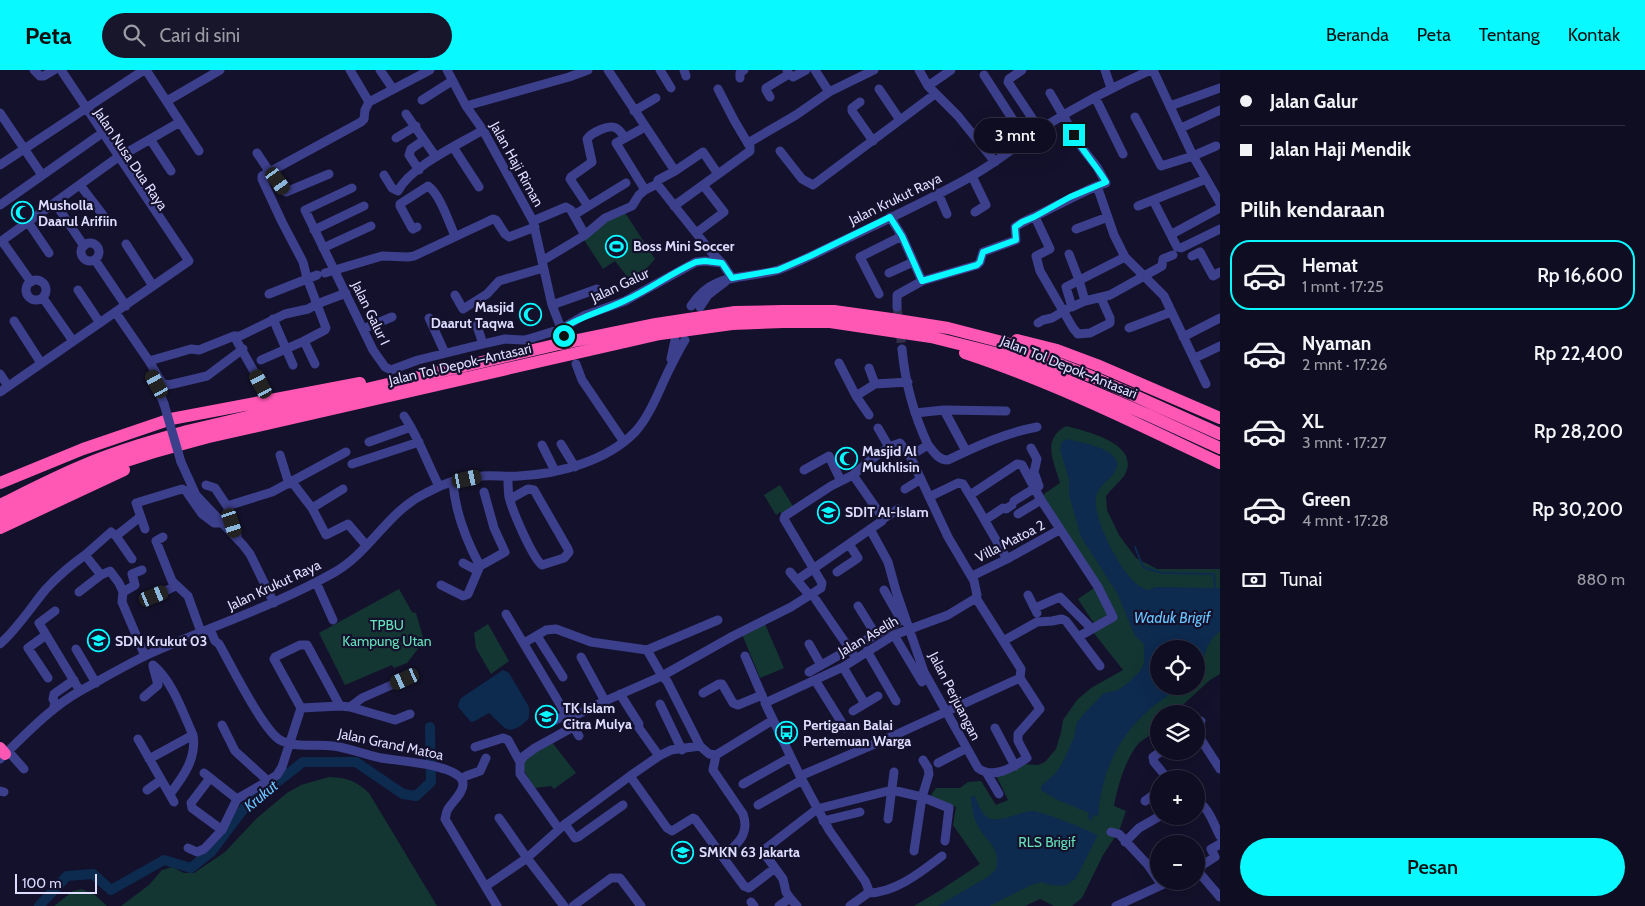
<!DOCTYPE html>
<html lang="id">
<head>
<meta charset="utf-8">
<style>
	body { margin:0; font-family:Cabin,sans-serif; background:#18162a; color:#f1f3f6; height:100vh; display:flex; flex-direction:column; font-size:19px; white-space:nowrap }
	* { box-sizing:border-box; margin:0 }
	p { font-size:16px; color:#9b9ca5 }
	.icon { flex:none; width:28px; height:28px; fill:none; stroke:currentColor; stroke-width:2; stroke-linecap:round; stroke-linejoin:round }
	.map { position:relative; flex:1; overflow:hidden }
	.details { display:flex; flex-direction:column; background:#0f0d21; width:425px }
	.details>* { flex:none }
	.hud { display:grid; align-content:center; height:110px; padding:0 20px; background:#0f0d21 }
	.tools { position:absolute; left:1150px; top:570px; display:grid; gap:10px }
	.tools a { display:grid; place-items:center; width:55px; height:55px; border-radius:50%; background:#0f0d21; box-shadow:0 5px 20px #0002,0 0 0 1px #2f2d3f; font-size:25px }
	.scale { position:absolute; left:15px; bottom:12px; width:82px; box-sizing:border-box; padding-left:5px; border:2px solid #dedcff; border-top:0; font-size:14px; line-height:18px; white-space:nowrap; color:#dedcff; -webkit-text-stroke:4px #14112c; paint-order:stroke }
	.end { position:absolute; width:22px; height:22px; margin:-11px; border:6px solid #08f9ff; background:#111; box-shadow:0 0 0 2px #111 }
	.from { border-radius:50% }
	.bubble { position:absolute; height:35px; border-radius:18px; background:#0f0d21; box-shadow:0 5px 20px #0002,0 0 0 1px #2f2d3f; font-size:16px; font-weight:600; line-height:35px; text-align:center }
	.car { position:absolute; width:15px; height:30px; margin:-15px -8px; border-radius:6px; box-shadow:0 0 4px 1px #0007; background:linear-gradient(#222 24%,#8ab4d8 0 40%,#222 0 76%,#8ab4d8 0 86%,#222 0) }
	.hud b { display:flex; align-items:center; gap:18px; height:48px; font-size:19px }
	.hud b+b { border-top:1px solid #2f2d3f }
	.hud i { width:12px; height:12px; background:#f1f3f6 }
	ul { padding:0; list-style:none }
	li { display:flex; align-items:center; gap:15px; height:70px; margin:0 10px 8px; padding:0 10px; border:2px solid transparent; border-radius:20px }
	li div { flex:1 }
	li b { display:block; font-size:19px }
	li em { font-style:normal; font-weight:600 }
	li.current { border-color:#08f9ff }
	li>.icon { width:45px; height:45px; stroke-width:1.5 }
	h2 { padding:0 20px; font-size:22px; line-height:60px }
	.pay { display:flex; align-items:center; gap:12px; height:55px; padding:0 20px; font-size:19px }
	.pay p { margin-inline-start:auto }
	.primary-button { display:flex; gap:10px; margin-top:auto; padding:10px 20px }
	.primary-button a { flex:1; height:58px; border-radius:30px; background:#08f9ff; color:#111; font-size:20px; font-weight:600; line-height:58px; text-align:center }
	header { display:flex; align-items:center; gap:30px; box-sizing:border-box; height:70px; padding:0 25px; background:#08f9ff; color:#111 }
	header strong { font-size:24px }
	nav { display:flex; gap:28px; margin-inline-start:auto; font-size:18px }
	.search { width:350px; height:45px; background:#18162a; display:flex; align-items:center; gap:12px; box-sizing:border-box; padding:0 18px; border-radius:28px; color:#9b9ca5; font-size:19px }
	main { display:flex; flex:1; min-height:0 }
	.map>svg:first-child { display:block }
	.green { fill:#143632; fill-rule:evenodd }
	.water { fill:#0d2a4f }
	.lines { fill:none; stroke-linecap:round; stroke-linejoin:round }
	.stream { stroke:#0d2a4f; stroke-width:2 }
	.river { stroke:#0d2a4f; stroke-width:10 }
	.minor-tunnel { stroke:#322f4c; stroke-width:9; stroke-dasharray:9 4.5; stroke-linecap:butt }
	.minor { stroke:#3c3f8b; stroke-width:9 }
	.highway { stroke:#ff57b4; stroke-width:12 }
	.minor-bridge { stroke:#3c3f8b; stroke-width:9 }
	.route { stroke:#08f9ff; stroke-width:6 }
	.labels { text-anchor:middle; stroke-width:4.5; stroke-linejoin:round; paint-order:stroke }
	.street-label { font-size:14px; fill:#dedcff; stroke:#14112c }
	.poi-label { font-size:14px; font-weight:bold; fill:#dedcff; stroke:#14112c; text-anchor:start }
	.park-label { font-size:14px; fill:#65e2b9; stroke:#14112c }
	.water-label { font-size:15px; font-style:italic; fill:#6ac5ff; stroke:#14112c }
</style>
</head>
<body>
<header>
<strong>Peta</strong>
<div class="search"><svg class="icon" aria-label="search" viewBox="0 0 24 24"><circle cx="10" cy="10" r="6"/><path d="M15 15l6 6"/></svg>Cari di sini</div>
<nav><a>Beranda</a><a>Peta</a><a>Tentang</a><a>Kontak</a></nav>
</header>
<main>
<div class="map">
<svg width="1220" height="836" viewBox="0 0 1220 836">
	<rect width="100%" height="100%" fill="#14112c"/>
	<path class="green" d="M624,141L655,189L633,214L615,191L603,199L579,162L593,153Z
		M1066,356C1086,361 1143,374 1124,406C1119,413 1111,419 1106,426L1107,440L1119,465L1136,488L1157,499H1220V604L1210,610L1173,644H1159V659C1152,664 1145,668 1139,673C1126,687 1117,718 1114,736L1126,741L1119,761L1103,785L1082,828L1072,836H1054L1040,829L1025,836H914L939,821L980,794L953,755L956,737L929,728L936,718H960L968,712L981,711L996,735L1008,730L997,707L1023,694L1038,695L1045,692L1056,679L1061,662L1063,650L1077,630L1091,618L1123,600L1093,562L1097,558L1078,529L1097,516L1043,428L1044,424L1060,413C1054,391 1041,370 1066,356ZM1159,579H1196V616H1159Z
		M780,415L794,438L783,445L780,442L776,445L764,425Z
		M399,519L412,542L416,543L424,571L407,593L394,598L392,595L345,615L319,563Z
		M488,554L509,591L491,604L476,578L474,563Z
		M765,554L784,598L760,608L742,564Z
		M551,671L576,703L554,719L551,716L534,718L518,690Z
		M329,707C347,708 355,710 369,723L437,836H121L149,815L162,800L172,797L184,803H194L225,782L257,748L287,723L301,715Z
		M82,819L95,825L107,836H54L73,821Z"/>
	<path class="water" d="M1066,369C1080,372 1130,380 1114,403C1108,411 1098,417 1096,427C1092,448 1121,503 1138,515C1141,517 1145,519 1148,520L1156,517L1220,518V561C1208,571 1204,582 1202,597L1196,601V579H1159V616H1177C1173,620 1170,624 1166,627C1161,631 1155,634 1150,639C1118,666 1101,704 1098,746L1093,745L1092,750L1088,749L1089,743L1058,730L1041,720V716L1055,704L1062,694L1074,667L1077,652L1083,645L1103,624L1118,620L1128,613L1140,601L1144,593V574L1135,566L1117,523L1081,467L1069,425V410L1060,379L1062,372Z
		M503,600L509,603L529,637C529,640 530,645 528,649C524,654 514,662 507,659C501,656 495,648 489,643L475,651L471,652L458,637L459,632L461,628Z
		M975,726C985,755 993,752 1019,744C1023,743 1027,741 1031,741C1045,742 1083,758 1097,765V767L1076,808L1068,814L1061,816L1051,815L1041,812L1031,815L989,836H938L989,806L996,799C1001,775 986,773 977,754C973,746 972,737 971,727Z"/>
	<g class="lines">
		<path class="stream" d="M1135,477L1143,497L1161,503L1214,504L1215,518"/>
		<path class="river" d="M39,836L67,806L93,804L111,820L164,790L191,798L212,781L245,737L303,692H356L403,724L416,726L431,712L430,657"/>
		<path class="minor-tunnel" d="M897,237L902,279"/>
		<path class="minor" d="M34,0L40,6H44L54,0
			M146,0L199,81
			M350,0L369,32
			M380,0L393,19
			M447,0L466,36L483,60L533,151L552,235L564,266
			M608,0L675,101L658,110L657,114L712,183L722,193L732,208
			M660,0L671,18
			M684,0L686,6
			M787,0L789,4L793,7L806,0
			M815,0L829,22
			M919,0L928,16L958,46L995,92
			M1022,0L1009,9L1008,12L1040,60
			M1105,0L1111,18
			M1153,0L1193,86L1220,133
			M984,5L1026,70
			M740,8V3L744,0
			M928,16L951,0
			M879,19L900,50
			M1050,23L1082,78L1097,97L1106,113L1097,116L1114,165L1125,187L1164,226L1206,314
			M770,27L766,20V18L789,4
			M1095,27L1123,84
			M422,30L452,11
			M167,31L220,0
			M369,32L430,0
			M860,32L852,38V41L873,71
			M466,36L569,7L588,0
			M1170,36L1220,18
			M634,41L656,28
			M0,43L42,105
			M406,44L436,87
			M1135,47L1161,96L1193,86L1216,76
			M645,57L616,73L645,120
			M1181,58L1220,40
			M396,68L416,56
			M150,69L171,101
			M748,73L796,45L829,22L874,0
			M453,77L479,117
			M780,81L802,109L813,115L935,24
			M257,83L269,101
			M0,95L144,0
			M419,100L409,85L411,79L424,70
			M270,101L286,122L329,104
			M675,101L703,82L718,104
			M384,105L392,118L398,121C411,96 458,75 483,60
			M972,106L986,135L975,142
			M80,115L103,145
			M352,118L305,140L373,280L385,297L391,300L418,290L483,274L505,269L524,270L532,268L561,259L583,246L625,231L696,192L705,191L722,193
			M938,123L947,144
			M1153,130L1177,177L1181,178L1220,159
			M55,133L84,176
			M0,135L98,66
			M588,136L570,109L571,107L592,92L587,69C591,63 609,54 616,58C620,60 623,65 625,68
			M674,136L750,81V77L734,50L718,19
			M1138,136L1206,109
			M574,145L626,113
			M890,147L902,166L922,211L897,225V237
			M1035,147L1050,179L1036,186L1040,201L1073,258L1078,264L1090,263L1110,253V248L1101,228
			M533,151L566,137L571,140L585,165
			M28,152L49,183
			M417,157L413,159L412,158L400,136V134L428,116C440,124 449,153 455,166
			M1076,159L1108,147
			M314,160L364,136
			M696,163L724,142L703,115
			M1172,164L1220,138
			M2,171L31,212
			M0,172L114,90L180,52
			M81 182a9 9 0 1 1 18 0a9 9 0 1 1-18 0Z
			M126,174L153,216
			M323,178L371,156
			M1069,184L1079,210L1085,231
			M1192,186L1200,182L1213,206L1220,202
			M1125,187L1066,217L1072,237L1085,231L1110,225L1162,196L1163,189L1173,185
			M95,190L126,236
			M542,191L585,165L605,148L632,136L639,125L645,120L657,114
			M325,203L382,186L408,187L414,186L493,149L496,150L505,164L509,167L535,157
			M889,203L913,192
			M26 220a10 10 0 1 1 20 0a10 10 0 1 1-20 0Z
			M922,211L977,195L980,192L983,182L1016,170L1015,157C1022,152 1029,149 1036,146C1056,136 1076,125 1097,116
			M78,220L100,253
			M269,224L317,205
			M879,224L860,187L902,166
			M455,225L463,239L487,224L499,211L543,198
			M43,228L73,271
			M552,235L597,219
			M691,236C713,201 744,210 778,200C790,196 802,190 813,185C866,159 921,135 972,106C999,91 1022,71 1047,55C1081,34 1115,16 1151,0
			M700,237L708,225L725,212
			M116,243L149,291L162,313L167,315L173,314L207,306L243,279
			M429,248L445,283
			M273,249L293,295
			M14,251L41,293
			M476,253L483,274
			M1038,253L1043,250L1052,248L1067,239
			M1129,258L1171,242
			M363,259L392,247
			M234,266L261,314
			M1183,267L1220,248
			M304,271L325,260L326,258L307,208L303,192L282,152L262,109V106L361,52L364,49L365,40L369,32
			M1195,288L1220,276
			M671,289L675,270
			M261,290L304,271L315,294
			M149,291L191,279L199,280L234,266H240L285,244L308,239L317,234L346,223
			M839,293L856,326
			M576,294L582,310L624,372
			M869,298L875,314L908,312
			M0,304L8,316
			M154,309L164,334
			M0,322L189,191L61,0
			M944,340L966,381
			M915,343L944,340L1006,341
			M869,345L856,326L875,314
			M404,346C419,368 427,393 439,416
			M878,358L889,377
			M369,372L411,357
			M561,374L575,397
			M542,375L555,401
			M928,375C933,381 938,390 948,390C977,376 1005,363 1037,357
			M1031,378L1037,389L1034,402L1039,416
			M280,385L289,414
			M181,392L196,425L243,475L250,484L274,533
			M352,394L419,372
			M804,400L829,386L841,411
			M508,407C508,414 508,421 509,427C512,440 532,487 542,495L564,488L569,482L568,479L534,420L528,419L510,429
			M292,412L312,438L326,465L348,454L366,475
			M453,412C455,442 466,470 480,496
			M206,415L215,418L227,436L237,466
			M905,419L921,409
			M970,425L1017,394L1022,395L1041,430L1098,517L1113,547L1078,567
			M929,427L958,413L963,414L977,437L1007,489
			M1014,431L1035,418
			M227,436L272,422L346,382
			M312,438L343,419
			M1018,444L1041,430
			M883,449L898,439
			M985,450L1003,438L1006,439L1012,435
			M145,459L136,433L182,419L186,421L202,444L214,453H222
			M870,459L888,492L896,521L924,602L978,698C994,710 1013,697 1027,688L1018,671V664L1040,639L1020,608L1021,599L976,528
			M163,467L156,471L172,511L188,526L201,562
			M85,485L111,462L116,466
			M132,489L116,466L140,447
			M463,493L478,501
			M790,502L810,526
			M837,502L858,488L849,474
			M972,506L1007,489L1059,460
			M797,510L882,451L883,448L853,405
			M316,512L333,550
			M441,515L463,526L468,524L480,496L505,482L494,458L484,422
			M79,522L101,505L110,501L119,513L123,522L122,532L145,586
			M123,522L135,515L132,504L142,500
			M1028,525L1037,543
			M154,526L176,516
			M816,530L853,584
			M858,536L876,565
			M1035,538L1060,527L1092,559
			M55,541L39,553L80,621
			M506,544L579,666
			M210,559L215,571L219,574C231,595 263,660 280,670C295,678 317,674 333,676C350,678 365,685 381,688C397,691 460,694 463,713C464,722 453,731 448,739C446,742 446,746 445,749L497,836
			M46,565L28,578L48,608
			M894,565L922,612
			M537,566L563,607
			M1003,571L1037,552L1052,551L1062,549L1066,551L1100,596
			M524,573L546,560L556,559L591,572L647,580
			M0,574C18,558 31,537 46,519C58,506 71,495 85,485L101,505
			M809,574L821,595
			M76,579L96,613
			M867,581L896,631
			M745,586L763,628
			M581,587L605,631
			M153,595C173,612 182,641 193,665C197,688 183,707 170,724
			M843,597L865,634
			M809,602L900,551V548L884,520
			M815,610L845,658
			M703,623L719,614H722L733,633L738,635L762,625
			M620,624L639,654
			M144,627L158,615L153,596
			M660,634L682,680
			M350,637L362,628L405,609
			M301,638L274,589L275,587L300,575H307L340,636
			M53,640L55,633L53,629L54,624L74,610
			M853,641L878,626
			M568,649L605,631L662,606L733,566L791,537L821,518L822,513L784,449L785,446L831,416L853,405L873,388L889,377L900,373L910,386
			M549,653L566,645
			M1196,654L1201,651
			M222,655L235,681L268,711
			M639,658L659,686
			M995,658L1015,696
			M1196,662L1220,699
			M138,669L174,732
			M700,676L667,611L662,606L647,580L718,550
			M475,677L503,668L508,670L520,692
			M8,681L24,699
			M1162,681L1153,687L1154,692L1168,709
			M716,685L713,700L743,744C749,761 741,771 729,781
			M0,689C25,665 50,638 80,621C102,609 124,596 147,585C209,557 275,536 335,502C370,482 388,441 426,423C442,414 463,407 482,406C494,405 507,407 519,406C558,404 607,391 635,362C650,346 659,320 669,300C674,290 679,280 685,270
			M149,689L193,665
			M938,693L967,678
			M986,702L999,724
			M204,703L237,729
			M466,706L480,701L486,688
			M630,706L667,758L672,761L693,748L695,749L744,816L749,818L775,798L783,809L786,822L790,828
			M800,706L893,666L1020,608
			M210,708L191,733L192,738L222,760
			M743,714L791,687
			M147,720L161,710
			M0,721L4,722
			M1145,731L1159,721
			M1196,731C1208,735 1214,755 1220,766
			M758,735L802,710
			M499,748L527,788L564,836
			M888,749L894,702
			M823,751L860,742
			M565,754L575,768L578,767L623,735
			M559,759L520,704V692L524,686L535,678L573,657
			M1111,762L1119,764L1148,795L1159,811
			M1125,772L1139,758L1160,746
			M188,778L197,782L204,779L222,760L237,729L268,711L277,705L282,697L301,638L340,636L350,637L395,650L410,644
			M914,781L922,727L929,704L928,698L923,690
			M775,798L764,783V780L817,739L892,720L922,727L949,738L945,771
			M1196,799L1215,787L1211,779L1220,774
			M1196,799L1220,827
			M486,816L527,788L565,754L630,706L659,686L671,680L700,676L709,684L716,685L773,650
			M868,823C895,823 921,802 942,786
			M751,832L754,836
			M573,836L611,808H620L641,836
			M779,836L790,828L797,836
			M850,836L868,823V818L865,811L829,760L800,706L765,633L843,597L894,565L948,545L976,528L977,525L974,511L948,467L910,386L928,375C914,345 905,312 902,279
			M1116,836L1162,815"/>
		<path class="highway" d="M1017,270L1057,280L1097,295L1220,348
			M965,283C1053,312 1136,353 1220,393
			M0,413L83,379L171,349L360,313
			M0,435C28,421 55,407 84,395C117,381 152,371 187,361L559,274L656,254L735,242L782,241H834L891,249L948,258L1006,273L1095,308L1220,364
			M0,448C28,433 57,418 87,406C126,389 168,378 209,367L660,264L732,254L783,252H830L931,267L1003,285L1031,295L1148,345L1220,378
			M0,458L124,400
			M0,678L5,684"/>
		<path class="minor-bridge" d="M164,334L181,392"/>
	</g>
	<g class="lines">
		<path class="route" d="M564,266L561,259C581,246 603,241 624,231C649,220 671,203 696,192L705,191L722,193L732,208L778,200L810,186L890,147L902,166L922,211L977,195L980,192L983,182L1016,170L1015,157L1022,152L1034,147L1070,127L1106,112C1096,95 1083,82 1074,65"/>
	</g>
	<defs>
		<symbol id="mosque-ring" viewBox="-11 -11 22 22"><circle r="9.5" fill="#14112c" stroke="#08f9ff" stroke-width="1.5"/><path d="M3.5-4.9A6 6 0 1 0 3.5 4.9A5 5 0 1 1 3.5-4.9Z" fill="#08f9ff"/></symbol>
		<symbol id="stadium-ring" viewBox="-11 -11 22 22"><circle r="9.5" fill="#14112c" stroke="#08f9ff" stroke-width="1.5"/><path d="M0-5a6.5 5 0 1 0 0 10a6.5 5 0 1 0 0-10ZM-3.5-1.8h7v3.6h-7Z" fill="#08f9ff"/></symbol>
		<symbol id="school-ring" viewBox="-11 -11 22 22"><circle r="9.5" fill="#14112c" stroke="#08f9ff" stroke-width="1.5"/><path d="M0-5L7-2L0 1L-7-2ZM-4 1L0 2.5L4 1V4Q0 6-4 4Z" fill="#08f9ff"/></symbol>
		<symbol id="bus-ring" viewBox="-11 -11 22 22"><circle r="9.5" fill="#14112c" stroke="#08f9ff" stroke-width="1.5"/><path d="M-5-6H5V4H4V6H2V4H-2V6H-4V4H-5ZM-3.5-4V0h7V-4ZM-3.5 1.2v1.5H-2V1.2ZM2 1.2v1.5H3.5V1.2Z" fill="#08f9ff"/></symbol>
	</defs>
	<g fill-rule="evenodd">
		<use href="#mosque-ring" x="10" y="130" width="25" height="25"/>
		<use href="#stadium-ring" x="604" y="164" width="25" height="25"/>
		<use href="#mosque-ring" x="518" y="232" width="25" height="25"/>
		<use href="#mosque-ring" x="834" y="376" width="25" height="25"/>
		<use href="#school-ring" x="816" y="430" width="25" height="25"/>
		<use href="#school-ring" x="86" y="558" width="25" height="25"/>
		<use href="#school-ring" x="534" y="634" width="25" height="25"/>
		<use href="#bus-ring" x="774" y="650" width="25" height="25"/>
		<use href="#school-ring" x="670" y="770" width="25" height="25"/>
	</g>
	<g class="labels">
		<g class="street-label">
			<text transform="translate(131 89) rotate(56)" y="5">Jalan Nusa Dua Raya</text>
			<text transform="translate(517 94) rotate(61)" y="5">Jalan Haji Riman</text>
			<text transform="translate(895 129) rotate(-26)" y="5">Jalan Krukut Raya</text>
			<text transform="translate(620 215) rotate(-25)" y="5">Jalan Galur</text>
			<text transform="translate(371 243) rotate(64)" y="5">Jalan Galur I</text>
			<text transform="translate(460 294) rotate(-13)" y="5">Jalan Tol Depok–Antasari</text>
			<text transform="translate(1069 297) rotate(22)" y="5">Jalan Tol Depok–Antasari</text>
			<text transform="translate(1010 471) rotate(-27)" y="5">Villa Matoa 2</text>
			<text transform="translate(274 515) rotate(-25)" y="5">Jalan Krukut Raya</text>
			<text transform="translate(868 566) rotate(-30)" y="5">Jalan Aselih</text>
			<text transform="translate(955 626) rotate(63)" y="5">Jalan Perjuangan</text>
			<text transform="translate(391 674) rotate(12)" y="5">Jalan Grand Matoa</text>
		</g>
		<g class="poi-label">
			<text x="38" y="140">Musholla<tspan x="38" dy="16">Daarul Arifiin</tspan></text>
			<text x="633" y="181">Boss Mini Soccer</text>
			<text x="514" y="242" text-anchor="end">Masjid<tspan x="514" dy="16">Daarut Taqwa</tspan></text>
			<text x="862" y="386">Masjid Al<tspan x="862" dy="16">Mukhlisin</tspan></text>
			<text x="845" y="447">SDIT Al-Islam</text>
			<text x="115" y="576">SDN Krukut 03</text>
			<text x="563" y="643">TK Islam<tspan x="563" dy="16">Citra Mulya</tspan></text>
			<text x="803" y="660">Pertigaan Balai<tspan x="803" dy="16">Pertemuan Warga</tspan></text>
			<text x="699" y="787">SMKN 63 Jakarta</text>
		</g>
		<g class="park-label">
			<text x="387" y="560">TPBU<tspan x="387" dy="16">Kampung Utan</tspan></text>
			<text x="1047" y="777">RLS Brigif</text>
		</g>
		<g class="water-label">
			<text x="1172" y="553">Waduk Brigif</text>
			<text transform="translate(261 726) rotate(-40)" y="5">Krukut</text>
		</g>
	</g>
</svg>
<div class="tools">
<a><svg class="icon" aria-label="locate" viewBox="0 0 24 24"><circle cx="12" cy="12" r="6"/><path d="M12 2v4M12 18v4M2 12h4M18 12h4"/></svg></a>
<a><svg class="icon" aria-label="layers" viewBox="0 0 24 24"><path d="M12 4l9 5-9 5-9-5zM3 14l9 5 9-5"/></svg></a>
<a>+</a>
<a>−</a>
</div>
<div class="scale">100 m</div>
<i class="end from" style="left:564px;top:266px"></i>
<i class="end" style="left:1074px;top:65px"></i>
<div class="bubble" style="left:974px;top:48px;width:82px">3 mnt</div>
<i class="car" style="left:278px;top:111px;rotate:144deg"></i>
<i class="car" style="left:157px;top:314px;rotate:331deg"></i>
<i class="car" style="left:261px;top:314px;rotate:332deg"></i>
<i class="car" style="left:467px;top:409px;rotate:78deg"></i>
<i class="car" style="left:232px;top:453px;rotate:162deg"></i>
<i class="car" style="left:154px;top:526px;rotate:68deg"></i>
<i class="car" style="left:405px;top:609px;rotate:246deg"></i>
</div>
<section class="details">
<div class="hud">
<b><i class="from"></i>Jalan Galur</b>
<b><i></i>Jalan Haji Mendik</b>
</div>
<h2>Pilih kendaraan</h2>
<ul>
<li class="current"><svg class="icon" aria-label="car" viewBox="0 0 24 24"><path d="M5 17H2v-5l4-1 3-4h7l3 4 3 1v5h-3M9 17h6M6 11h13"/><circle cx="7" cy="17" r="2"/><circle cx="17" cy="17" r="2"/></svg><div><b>Hemat</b><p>1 mnt · 17:25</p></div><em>Rp 16,600</em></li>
<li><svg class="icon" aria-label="car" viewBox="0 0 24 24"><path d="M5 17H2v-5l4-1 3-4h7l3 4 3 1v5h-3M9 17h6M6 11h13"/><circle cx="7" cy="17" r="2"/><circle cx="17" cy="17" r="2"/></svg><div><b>Nyaman</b><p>2 mnt · 17:26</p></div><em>Rp 22,400</em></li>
<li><svg class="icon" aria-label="car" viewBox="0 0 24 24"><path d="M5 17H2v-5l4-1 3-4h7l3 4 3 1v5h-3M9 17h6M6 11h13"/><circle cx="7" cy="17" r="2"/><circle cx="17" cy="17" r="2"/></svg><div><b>XL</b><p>3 mnt · 17:27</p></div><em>Rp 28,200</em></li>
<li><svg class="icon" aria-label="car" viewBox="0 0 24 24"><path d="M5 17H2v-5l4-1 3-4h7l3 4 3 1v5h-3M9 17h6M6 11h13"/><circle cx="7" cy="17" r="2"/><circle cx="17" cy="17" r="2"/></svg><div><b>Green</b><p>4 mnt · 17:28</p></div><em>Rp 30,200</em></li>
</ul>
<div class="pay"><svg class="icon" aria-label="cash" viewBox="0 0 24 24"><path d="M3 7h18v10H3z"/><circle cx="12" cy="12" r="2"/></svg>Tunai<p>880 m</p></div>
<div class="primary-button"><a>Pesan</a></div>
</section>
</main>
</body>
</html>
